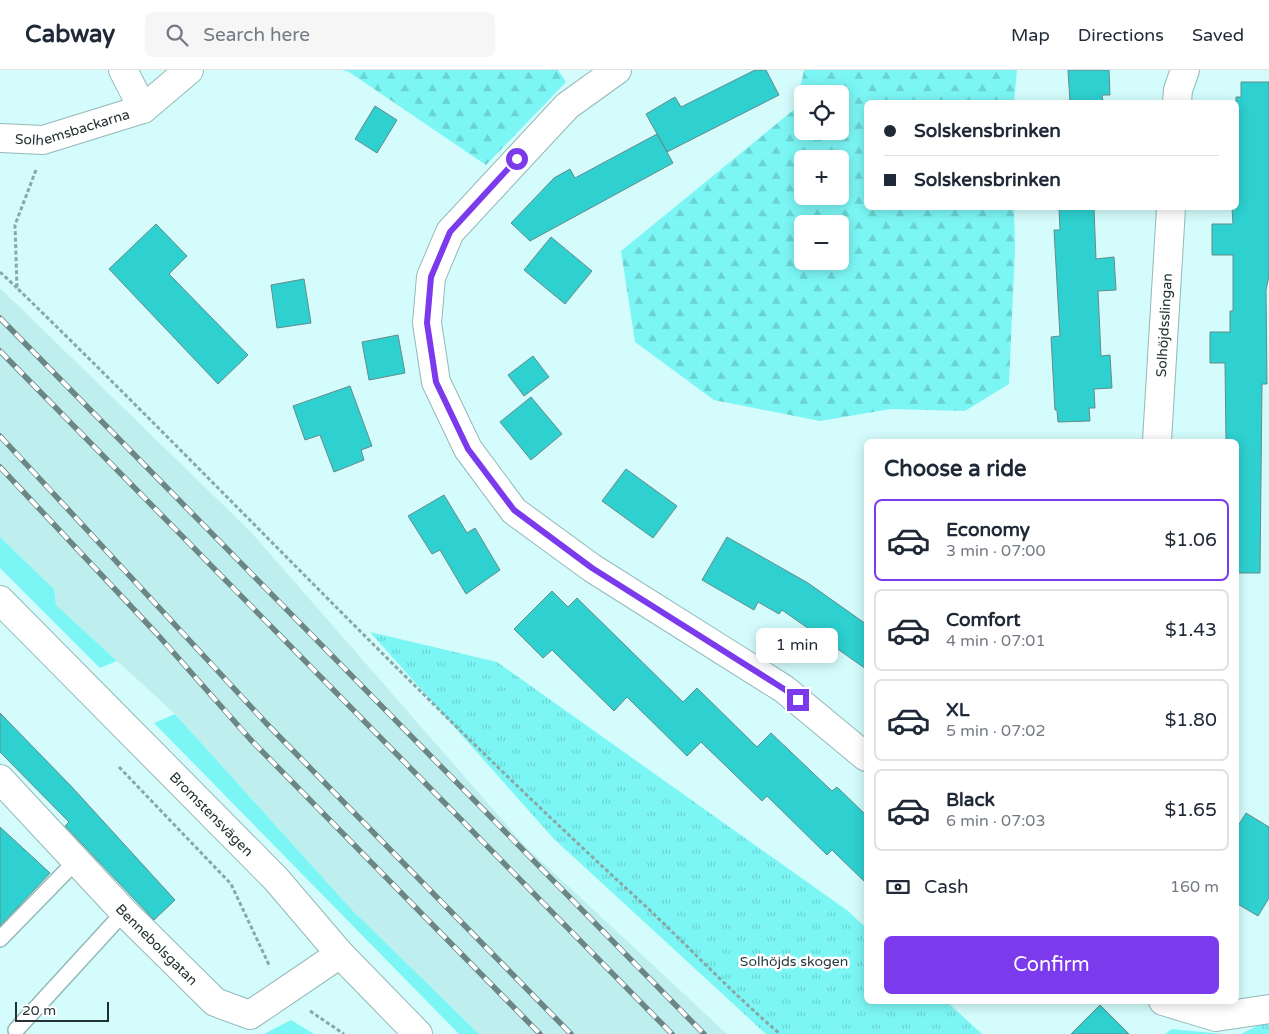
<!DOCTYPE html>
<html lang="en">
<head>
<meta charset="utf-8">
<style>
	body { margin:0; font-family:"Varela Round",sans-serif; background:#f6f6f7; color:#1f2937; height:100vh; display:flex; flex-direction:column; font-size:19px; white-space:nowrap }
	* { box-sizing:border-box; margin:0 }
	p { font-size:16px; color:#747a83 }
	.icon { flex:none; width:28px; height:28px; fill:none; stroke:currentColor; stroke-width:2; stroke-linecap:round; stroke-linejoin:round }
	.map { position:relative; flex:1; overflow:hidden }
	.drawer { position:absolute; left:864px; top:369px; width:375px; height:565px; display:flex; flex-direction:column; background:#fff; border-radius:8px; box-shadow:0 2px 12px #0003 }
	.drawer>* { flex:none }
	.guide { position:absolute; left:864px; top:30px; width:375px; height:110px; border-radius:8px; box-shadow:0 2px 12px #0003; display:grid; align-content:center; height:110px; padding:0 20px; background:#fff }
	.controls { position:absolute; left:794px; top:15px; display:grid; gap:10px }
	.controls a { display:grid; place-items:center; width:55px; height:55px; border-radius:8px; background:#fff; box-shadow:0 2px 12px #0003; font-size:25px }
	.scale { position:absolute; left:15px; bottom:12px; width:94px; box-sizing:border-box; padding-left:5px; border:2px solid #223232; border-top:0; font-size:14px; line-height:18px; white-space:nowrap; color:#223232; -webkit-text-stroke:4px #fff; paint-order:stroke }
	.end { position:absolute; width:22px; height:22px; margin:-11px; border:6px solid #7c3aed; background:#fff; box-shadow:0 0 0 2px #fff }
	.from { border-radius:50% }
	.bubble { position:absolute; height:35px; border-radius:8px; background:#fff; box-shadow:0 2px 12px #0003; font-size:16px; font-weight:600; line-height:35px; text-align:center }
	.guide b { display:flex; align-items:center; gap:18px; height:48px; font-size:19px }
	.guide b+b { border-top:1px solid #e0e1e3 }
	.guide i { width:12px; height:12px; background:#1f2937 }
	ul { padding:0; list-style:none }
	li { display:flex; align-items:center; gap:15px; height:82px; margin:0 10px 8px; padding:0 10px; border:2px solid #e0e1e3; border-radius:8px }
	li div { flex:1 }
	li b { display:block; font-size:19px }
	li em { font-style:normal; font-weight:600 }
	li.current { border-color:#7c3aed }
	li>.icon { width:45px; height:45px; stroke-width:1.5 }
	h2 { padding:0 20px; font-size:22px; line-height:60px }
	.pay { display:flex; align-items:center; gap:12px; height:55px; padding:0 20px; font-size:19px }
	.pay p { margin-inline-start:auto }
	.action { display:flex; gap:10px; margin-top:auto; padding:10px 20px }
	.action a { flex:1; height:58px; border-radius:8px; background:#7c3aed; color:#fff; font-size:20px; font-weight:600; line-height:58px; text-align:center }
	header { display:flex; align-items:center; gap:30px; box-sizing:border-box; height:70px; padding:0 25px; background:#fff; border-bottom:1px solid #e0e1e3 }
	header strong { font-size:24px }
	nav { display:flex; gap:28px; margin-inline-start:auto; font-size:18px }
	.search { width:350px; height:45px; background:#f6f6f7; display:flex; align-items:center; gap:12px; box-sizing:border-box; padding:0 18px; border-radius:8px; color:#747a83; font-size:19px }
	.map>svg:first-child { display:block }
	.built { fill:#beefee }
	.green { fill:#7bf6f5 }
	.forest { fill:url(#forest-firs); fill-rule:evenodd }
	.park { fill:url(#park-tufts) }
	.building { fill:#2ed0d0; stroke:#668b8a }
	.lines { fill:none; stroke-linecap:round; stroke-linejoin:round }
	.service-casing { stroke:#93b9b8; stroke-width:18 }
	.minor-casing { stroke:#93b9b8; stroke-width:30 }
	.tertiary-casing { stroke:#93b9b8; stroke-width:30 }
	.path { stroke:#8aa8a8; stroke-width:3; stroke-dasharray:4 2.5; stroke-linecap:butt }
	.service { stroke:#fff; stroke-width:15 }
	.minor { stroke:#fff; stroke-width:28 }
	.tertiary { stroke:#fff; stroke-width:28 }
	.rail-casing { stroke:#6c8686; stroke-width:5.5 }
	.rail { stroke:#fff; stroke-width:4; stroke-dasharray:11; stroke-linecap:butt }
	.route { stroke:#7c3aed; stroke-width:6 }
	.labels { text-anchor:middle; stroke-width:5; stroke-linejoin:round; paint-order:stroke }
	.street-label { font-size:14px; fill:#223232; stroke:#fff }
	.park-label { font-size:14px; fill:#243e3d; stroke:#fff }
</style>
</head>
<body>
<header>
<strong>Cabway</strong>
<div class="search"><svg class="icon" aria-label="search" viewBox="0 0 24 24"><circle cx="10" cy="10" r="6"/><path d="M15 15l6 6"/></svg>Search here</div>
<nav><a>Map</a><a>Directions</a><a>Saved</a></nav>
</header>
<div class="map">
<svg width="1269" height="964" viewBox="0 0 1269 964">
	<defs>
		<pattern id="forest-firs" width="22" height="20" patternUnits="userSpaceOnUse" patternTransform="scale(1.25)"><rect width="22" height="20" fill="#7bf6f5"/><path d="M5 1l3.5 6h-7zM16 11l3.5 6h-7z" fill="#6ad3d2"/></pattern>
		<pattern id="park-tufts" width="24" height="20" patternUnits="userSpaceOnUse" patternTransform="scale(1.25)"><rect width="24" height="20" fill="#7bf6f5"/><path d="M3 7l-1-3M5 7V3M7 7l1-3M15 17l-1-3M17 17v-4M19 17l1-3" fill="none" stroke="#6ad3d2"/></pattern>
	</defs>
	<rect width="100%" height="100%" fill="#d4fcfc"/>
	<path class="built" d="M0,218L251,462L526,777L727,964H479L352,840L175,644L56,535L54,519L0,467Z"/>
	<path class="green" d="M0,467L54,519L56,535L117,591L100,598L0,498Z
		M175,644L352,840L479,964H459L154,653Z
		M291,950L314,964H264Z"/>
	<path class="forest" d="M342,0H558L566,12L486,95L349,2Z
		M804,0H1017L1014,32H866V138H1014L1015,179L1009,314L965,341L891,339L820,351L714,330L635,272L621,181L796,38ZM802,24H840V61H802ZM802,89H840V126H802ZM802,154H840V191H802Z"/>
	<path class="park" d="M370,562L497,592L848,841L866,858V931H946L982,964H766L554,769Z
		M1269,950V964H1241Z
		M1172,959L1223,964H1165Z"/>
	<path class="building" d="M755,0H766L779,25L667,82L646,44L675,27L681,37Z
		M1068,0H1109L1110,25H1102L1103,32H1070Z
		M1241,12H1269V206L1266,220L1267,314H1262L1260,503H1236V371H1226L1225,293H1210V262H1230V241H1233V185H1212V154H1233L1232,138H1236V27H1241Z
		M375,36L397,50L377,83L355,69Z
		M657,64L673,93L530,171L511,153L554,108L570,99L575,108Z
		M1059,138H1094L1096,189L1114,187L1116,220L1098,221L1101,286L1110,285L1112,318L1094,319L1095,338H1089L1090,351L1058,352L1057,340H1055L1051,267L1060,266L1054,160H1060Z
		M156,154L187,186L169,204L248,285L218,314L109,199Z
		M551,167L592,201L565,234L524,200Z
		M304,209L311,253L277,258L271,215Z
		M398,265L405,303L369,310L362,272Z
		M533,286L549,307L524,326L508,305Z
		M350,316L372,376L361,380L364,390L334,402L320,365L305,370L293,336Z
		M531,327L562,364L531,390L500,352Z
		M626,399L677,436L653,468L602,431Z
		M444,425L467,463L475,458L500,500L466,524L440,480L432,484L408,446Z
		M727,467L808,513L866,554V599L782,540L779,544L758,532L754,540L702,510Z
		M552,521L568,537L577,528L683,632L697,618L757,677L771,663L832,721L837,717L866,745V813L832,780L827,785L767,726L762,731L701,672L687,686L627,627L614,641L552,580L543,588L514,559Z
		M0,643L71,716L175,830L154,850L65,756L69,752L0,682Z
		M1246,743L1269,757V828L1258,846L1236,833V759Z
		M0,757L50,803L0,856Z
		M1100,935L1129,964H1071Z"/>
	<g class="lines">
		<defs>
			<path id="service" d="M0,869L77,790
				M16,960L124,842"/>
			<g id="minor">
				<path d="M123,0L143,39"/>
				<path d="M617,0L567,36L450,162L431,207L427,253L436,312L468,379L514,441L592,498L784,619L866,687"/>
				<path d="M1177,32L1178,20L1185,0"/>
				<path id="s1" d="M0,68L43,70L143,39L189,0"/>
				<path id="s2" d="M1157,371L1171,138"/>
				<path id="s3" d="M0,709L124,842L215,932L250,945L340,884"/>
				<path d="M1163,931L1216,947L1269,939"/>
			</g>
			<g id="tertiary">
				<path id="s4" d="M0,530L276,809L340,884L418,964"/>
			</g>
		</defs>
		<use href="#service" class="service-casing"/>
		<use href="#minor" class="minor-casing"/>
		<use href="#tertiary" class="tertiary-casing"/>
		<path class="path" d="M36,100L15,155L17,218C226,421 425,635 640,831C687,875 731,922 780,964
			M0,202L17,218
			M119,697L231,814L270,897
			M310,941L344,964"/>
		<use href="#service" class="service"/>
		<use href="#minor" class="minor"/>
		<use href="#tertiary" class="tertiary"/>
		<defs>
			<path id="rail" d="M0,248L704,964
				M0,281L672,964
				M0,366L266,653L571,964
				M0,397L157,564L250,669L540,964"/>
		</defs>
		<use href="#rail" class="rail-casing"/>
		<use href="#rail" class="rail"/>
	</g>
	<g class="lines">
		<path class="route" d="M517,89L450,162L431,207L427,253L436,312L468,379L514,440L592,498L784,619L798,630"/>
	</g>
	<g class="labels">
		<g class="street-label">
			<text dy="5" stroke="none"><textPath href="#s1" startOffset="74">Solhemsbackarna</textPath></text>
			<text dy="5" stroke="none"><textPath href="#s2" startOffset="116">Solhöjdsslingan</textPath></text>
			<text dy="5" stroke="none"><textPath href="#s4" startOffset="301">Bromstensvägen</textPath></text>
			<text dy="5" stroke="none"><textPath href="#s3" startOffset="228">Bennebolsgatan</textPath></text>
		</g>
		<g class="park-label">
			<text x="794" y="896">Solhöjds skogen</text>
		</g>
	</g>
</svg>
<div class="controls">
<a><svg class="icon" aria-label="locate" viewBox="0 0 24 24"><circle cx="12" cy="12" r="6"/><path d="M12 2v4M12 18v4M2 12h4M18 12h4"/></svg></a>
<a>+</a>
<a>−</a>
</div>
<div class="scale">20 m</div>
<i class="end from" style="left:517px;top:89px"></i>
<i class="end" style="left:798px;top:630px"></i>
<div class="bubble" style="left:756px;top:558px;width:82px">1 min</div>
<div class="guide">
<b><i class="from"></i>Solskensbrinken</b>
<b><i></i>Solskensbrinken</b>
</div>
<section class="drawer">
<h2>Choose a ride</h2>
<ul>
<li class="current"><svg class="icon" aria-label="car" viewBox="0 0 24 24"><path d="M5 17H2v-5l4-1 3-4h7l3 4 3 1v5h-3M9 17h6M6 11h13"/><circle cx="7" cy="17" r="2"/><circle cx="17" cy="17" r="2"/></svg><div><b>Economy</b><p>3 min · 07:00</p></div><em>$1.06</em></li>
<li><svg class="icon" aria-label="car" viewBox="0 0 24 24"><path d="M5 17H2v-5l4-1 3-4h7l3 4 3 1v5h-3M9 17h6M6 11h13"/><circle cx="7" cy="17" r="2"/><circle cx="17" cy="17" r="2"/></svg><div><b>Comfort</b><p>4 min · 07:01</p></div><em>$1.43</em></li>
<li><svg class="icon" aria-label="car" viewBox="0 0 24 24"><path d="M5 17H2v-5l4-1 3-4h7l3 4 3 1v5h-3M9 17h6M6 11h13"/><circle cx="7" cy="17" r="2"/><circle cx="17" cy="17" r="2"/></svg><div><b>XL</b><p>5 min · 07:02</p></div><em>$1.80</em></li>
<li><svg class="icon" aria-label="car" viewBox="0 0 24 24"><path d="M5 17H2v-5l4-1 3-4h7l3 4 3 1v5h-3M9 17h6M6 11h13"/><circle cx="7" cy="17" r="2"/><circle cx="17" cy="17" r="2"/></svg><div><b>Black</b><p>6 min · 07:03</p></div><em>$1.65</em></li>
</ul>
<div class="pay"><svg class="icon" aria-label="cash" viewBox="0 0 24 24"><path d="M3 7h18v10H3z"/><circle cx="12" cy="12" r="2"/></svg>Cash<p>160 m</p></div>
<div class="action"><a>Confirm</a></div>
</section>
</div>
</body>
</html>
